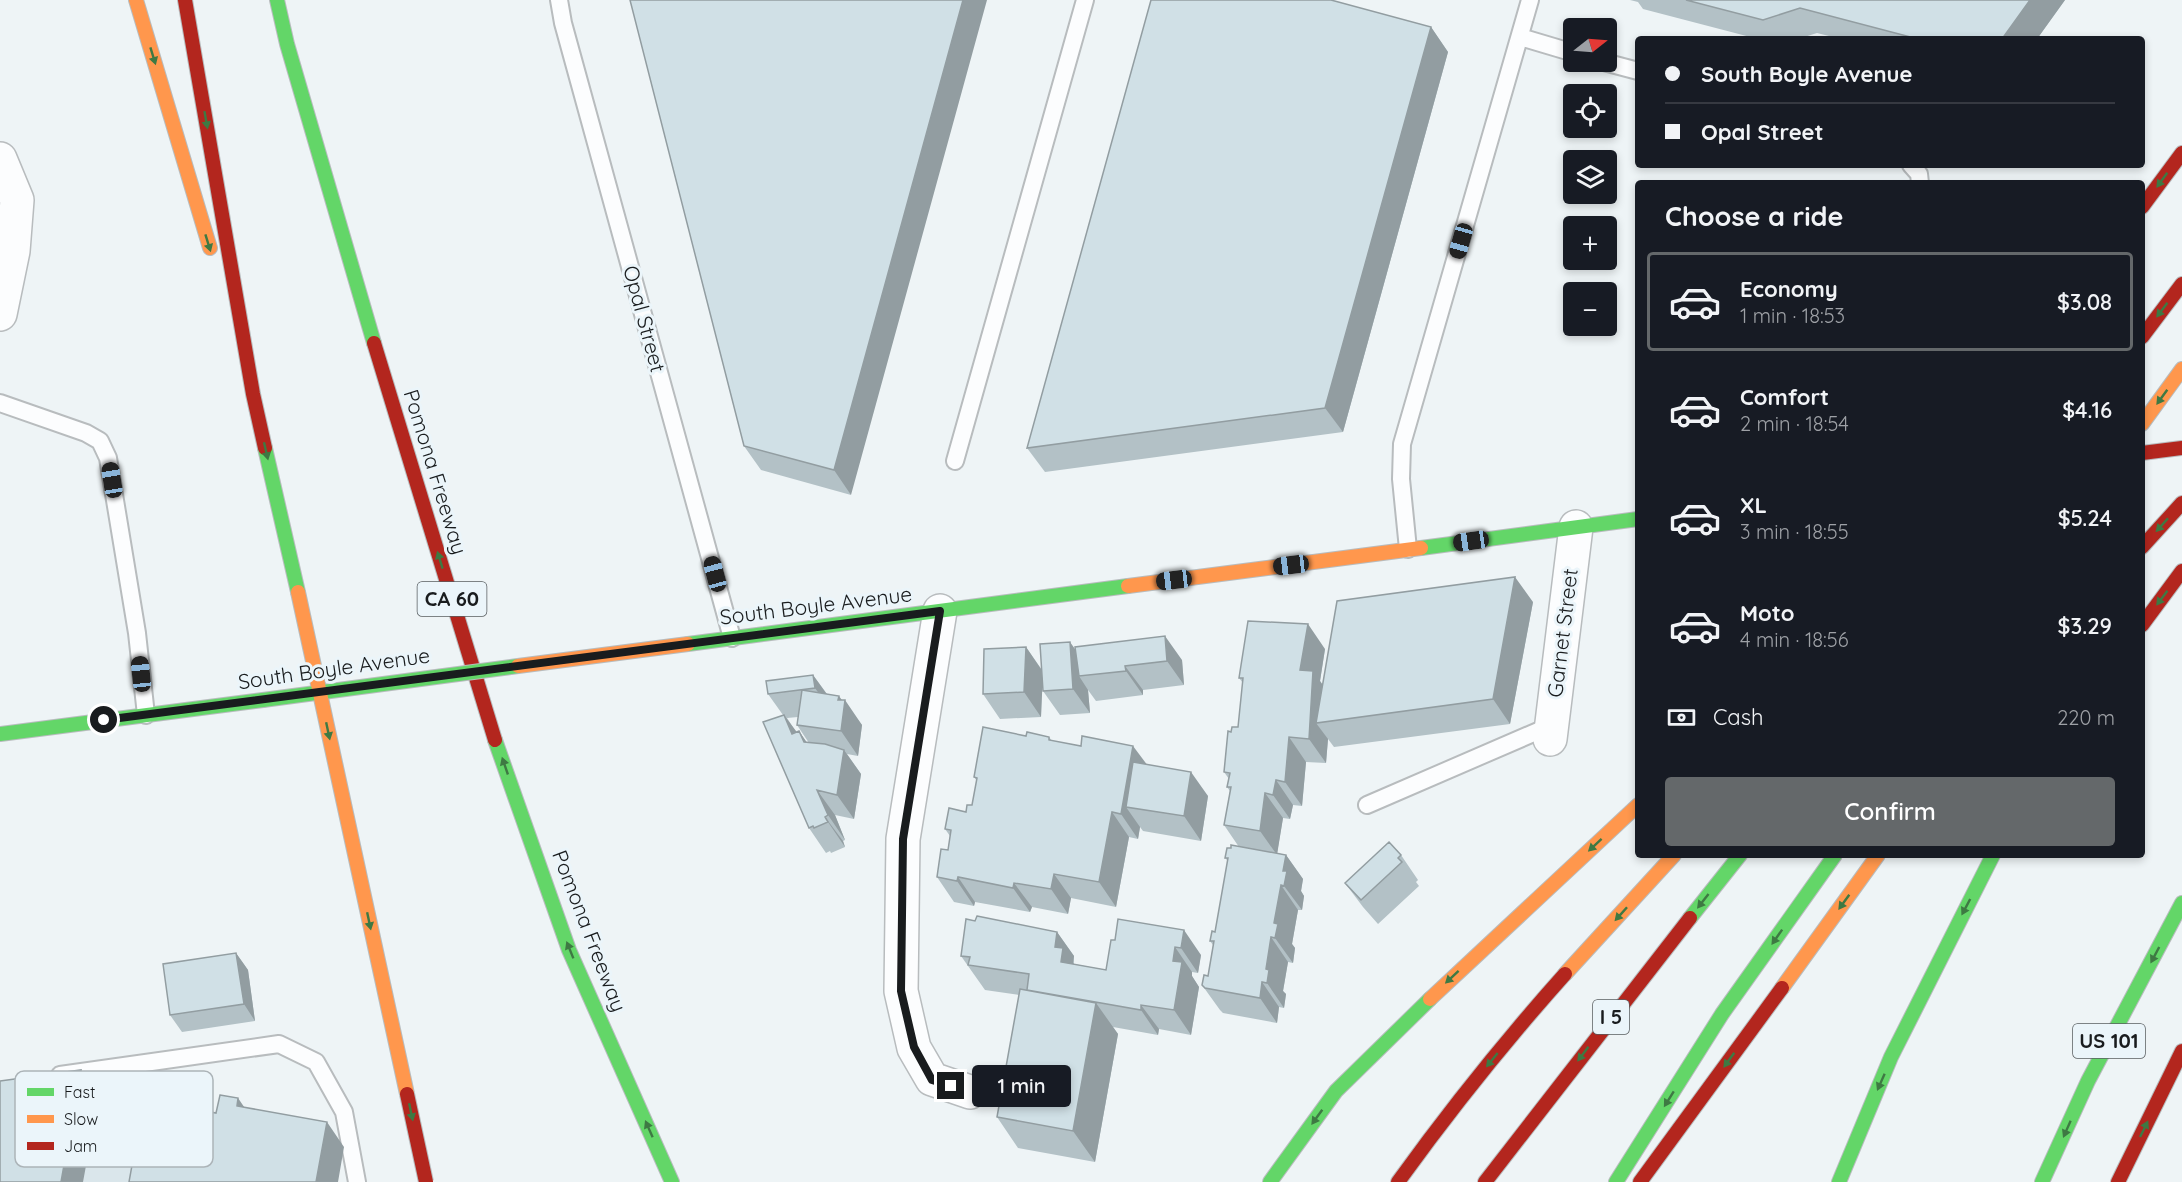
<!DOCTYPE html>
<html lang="en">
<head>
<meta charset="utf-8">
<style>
	body { margin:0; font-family:Quicksand,sans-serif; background:#242831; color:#f1f3f6; height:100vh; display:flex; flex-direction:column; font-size:22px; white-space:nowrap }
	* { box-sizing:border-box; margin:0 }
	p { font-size:20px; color:#9ea1a6 }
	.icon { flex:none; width:33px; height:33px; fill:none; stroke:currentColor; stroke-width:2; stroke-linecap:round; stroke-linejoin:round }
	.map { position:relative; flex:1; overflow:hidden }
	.drawer { position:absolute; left:1635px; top:180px; width:510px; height:678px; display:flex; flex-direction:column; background:#171b24; border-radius:6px; box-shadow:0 3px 9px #0003 }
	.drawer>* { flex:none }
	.hud { position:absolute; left:1635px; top:36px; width:510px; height:132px; border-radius:6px; box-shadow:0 3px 9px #0003; display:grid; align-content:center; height:132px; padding:0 30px; background:#171b24 }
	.needle { width:39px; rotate:73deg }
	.fabs { position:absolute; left:1563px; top:18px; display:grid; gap:12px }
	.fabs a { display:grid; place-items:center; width:54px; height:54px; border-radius:6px; background:#171b24; box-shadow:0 3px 9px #0003; font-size:30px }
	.end { position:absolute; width:27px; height:27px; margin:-14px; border:8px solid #191c1e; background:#fff; box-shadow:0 0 0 3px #fff }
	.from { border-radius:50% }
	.bubble { position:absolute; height:42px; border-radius:6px; background:#171b24; box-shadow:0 3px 9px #0003; font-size:20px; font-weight:600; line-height:42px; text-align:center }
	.car { position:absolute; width:18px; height:36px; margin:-18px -9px; border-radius:8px; box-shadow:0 0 4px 2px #0007; background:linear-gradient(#222 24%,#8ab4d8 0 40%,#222 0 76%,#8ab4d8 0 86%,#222 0) }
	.hud b { display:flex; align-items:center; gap:21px; height:57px; font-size:22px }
	.hud b+b { border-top:2px solid #363941 }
	.hud i { width:15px; height:15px; background:#f1f3f6 }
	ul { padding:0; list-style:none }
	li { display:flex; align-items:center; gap:18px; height:99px; margin:0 12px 9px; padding:0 18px; border:3px solid transparent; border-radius:6px }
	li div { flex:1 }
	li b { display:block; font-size:22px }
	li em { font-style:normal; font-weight:600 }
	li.on { border-color:#64686a }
	li>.icon { width:54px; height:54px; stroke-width:1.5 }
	h2 { padding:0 30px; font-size:27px; line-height:72px }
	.pay { display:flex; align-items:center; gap:15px; height:66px; padding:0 30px; font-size:22px }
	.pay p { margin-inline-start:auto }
	.button { display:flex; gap:12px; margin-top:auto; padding:12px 30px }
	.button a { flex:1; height:69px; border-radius:6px; background:#64686a; color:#fff; font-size:24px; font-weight:600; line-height:69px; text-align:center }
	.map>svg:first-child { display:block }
	.built { fill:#dae6eb }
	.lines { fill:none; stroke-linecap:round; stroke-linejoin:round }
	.lane-casing { stroke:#b8bcbe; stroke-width:20 }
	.street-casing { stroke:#b8bcbe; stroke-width:36 }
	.fast-casing { stroke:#b8bcbe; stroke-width:16 }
	.slow-casing { stroke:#b8bcbe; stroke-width:16 }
	.jam-casing { stroke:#b8bcbe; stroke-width:16 }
	.lane { stroke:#fcfdfe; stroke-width:16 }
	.street { stroke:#fcfdfe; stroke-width:33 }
	.fast { stroke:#63d668; stroke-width:14 }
	.slow { stroke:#ff974d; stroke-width:14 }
	.jam { stroke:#b3261e; stroke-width:14 }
	.fast-bridge-casing { stroke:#b8bcbe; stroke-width:16; stroke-linecap:butt }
	.slow-bridge-casing { stroke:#b8bcbe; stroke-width:16; stroke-linecap:butt }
	.jam-bridge-casing { stroke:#b8bcbe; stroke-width:16; stroke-linecap:butt }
	.fast-bridge { stroke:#63d668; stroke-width:14 }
	.slow-bridge { stroke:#ff974d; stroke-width:14 }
	.jam-bridge { stroke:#b3261e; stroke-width:14 }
	.wall { fill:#b3c1c6; fill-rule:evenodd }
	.shaded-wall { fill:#929da1 }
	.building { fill:#d0e0e6; stroke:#929da1; stroke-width:1.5 }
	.oneway { fill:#3e7943 }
	.route { stroke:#191c1e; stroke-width:8 }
	.labels { text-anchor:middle; stroke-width:6; stroke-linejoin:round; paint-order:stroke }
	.shield { fill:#ebf5fa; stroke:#585d60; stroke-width:1.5 }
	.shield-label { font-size:20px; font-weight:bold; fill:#191c1e }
	.street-label { font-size:21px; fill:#191c1e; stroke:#ebf5fa }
	.key { fill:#ebf5fa; stroke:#acb4b8; stroke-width:1.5 }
	.key-label { font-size:16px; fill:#191c1e }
</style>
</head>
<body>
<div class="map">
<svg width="2182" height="1182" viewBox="0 0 2182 1182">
	<rect width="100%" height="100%" fill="#eef4f6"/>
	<path class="built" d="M147,1083L129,1182H0V1101Z"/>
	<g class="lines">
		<defs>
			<path id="lane" d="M559,0L563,23L732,638
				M1520,37L1574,53
				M1604,62L1638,71
				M1911,165L1919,174L1920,183
				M0,403L86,433L100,441L108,458L137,633L146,715
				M955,461L1085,0
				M1408,549L1401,479L1402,444L1530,0
				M1367,805L1552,725
				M60,1075L279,1044L316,1062L344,1112L357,1182"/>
			<path id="street" d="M0,159L17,200L13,251L0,314
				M940,611L903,839L901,991L914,1048L932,1079L970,1092
				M1550,739L1576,527"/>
			<path id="fast" d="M277,0L287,44L374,343
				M265,448L298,592
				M1421,548L1638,519
				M688,644L1128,586
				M0,734L263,700
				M495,740L569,950L672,1182
				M1690,918L1740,855
				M1270,1182L1336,1091L1430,999
				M1616,1182L1722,1014L1835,855
				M1839,1182L1891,1057L1993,855
				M2042,1182L2088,1081L2182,903"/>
			<path id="slow" d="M136,0L210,248
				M2142,424L2182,369
				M1128,586L1421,548
				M1565,974L1674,855
				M1782,988L1878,855
				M1430,999L1638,805"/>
			<path id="jam" d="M185,0L253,394L265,448
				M2142,207L2182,153
				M2142,337L2182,284
				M374,343L495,740
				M2142,453L2182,448
				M2142,547L2182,503
				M2142,625L2182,571
				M1398,1182C1450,1110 1506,1040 1565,974
				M1485,1182L1690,918
				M1640,1182L1782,988
				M2118,1182L2182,1051"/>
		</defs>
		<use href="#lane" class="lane-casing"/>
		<use href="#street" class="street-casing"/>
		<use href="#fast" class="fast-casing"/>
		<use href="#slow" class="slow-casing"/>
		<use href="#jam" class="jam-casing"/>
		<use href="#lane" class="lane"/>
		<use href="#street" class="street"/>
		<use href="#fast" class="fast"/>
		<use href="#slow" class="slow"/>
		<use href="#jam" class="jam"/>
		<defs>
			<path id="fast-bridge" d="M263,700L518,666"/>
			<path id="slow-bridge" d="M298,592L407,1094
				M518,666L688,644"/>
			<path id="jam-bridge" d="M407,1094L426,1182"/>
		</defs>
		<use href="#fast-bridge" class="fast-bridge-casing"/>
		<use href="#slow-bridge" class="slow-bridge-casing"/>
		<use href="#jam-bridge" class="jam-bridge-casing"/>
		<use href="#fast-bridge" class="fast-bridge"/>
		<use href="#slow-bridge" class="slow-bridge"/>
		<use href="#jam-bridge" class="jam-bridge"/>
	</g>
	<path class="wall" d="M630,0L851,495L761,470L744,446Z
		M1630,0H2065L2037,39H1841L1817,33L1798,39H1758L1643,9L1638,2Z
		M1431,27L1448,52L1343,432L1045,472L1027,448Z
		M1533,602L1510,724L1334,747L1328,739L1326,763L1306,762L1302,806L1293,805L1290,819L1283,818L1277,853L1286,855L1303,879L1301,891L1304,896L1302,910H1298L1292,944L1295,948L1293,963L1288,962L1283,991L1286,994L1284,1008L1279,1007L1277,1023L1223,1013L1220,1010L1202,985L1208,976L1213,945L1210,941L1215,932L1228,861L1225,858L1231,848L1239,847L1224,825L1230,791L1227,787L1229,779L1224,772L1231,732L1238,727L1243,683L1239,678L1325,649L1320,681L1323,685Z
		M1026,647L1042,670L1075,650L1182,660L1184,685L1143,690V695L1096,701L1088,690L1090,713L1060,715L1043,691L1042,679L1041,717L1000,719L983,694Z
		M813,675L827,694L842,700L862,725L858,756L847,754L861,774L854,819L835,815L845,840L843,841L845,847L831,853L830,851L826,853L809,828L783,715L768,694ZM798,717L797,725L809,743H807L799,731L796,732L787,718Z
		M1026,736L1049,737L1052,741L1147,765L1208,796L1201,841L1143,831L1140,827L1138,839L1129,837L1116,907L1071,898L1068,914L1032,907L1030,912L975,902L974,906L954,902L937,877L948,850L950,836L945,829L972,805L977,781L974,777Z
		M1401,855L1418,880L1416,882L1419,886L1378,924L1363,907L1345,883Z
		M1118,919L1201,955L1198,973L1192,972V976L1199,987L1191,1035L1159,1029L1158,1035L1113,1027L1118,1034L1095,1162L1018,1148L997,1117L1019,995L985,990L961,956L1057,932L1074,956V964L1106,970L1115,940Z
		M236,953L248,970L255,1021L182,1032L170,1015Z"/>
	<path class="shaded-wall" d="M963,0H987L851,495L834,470Z
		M2030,0H2065L2037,39H2002Z
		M1431,27L1448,52L1343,432L1325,408Z
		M1515,577L1533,602L1510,724L1493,699Z
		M1308,624L1325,649L1320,681L1330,696L1316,723L1328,739L1326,763L1309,739L1300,670Z
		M1165,636L1182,660L1184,685L1167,661Z
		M1070,642L1087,666L1079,676L1088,690L1090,713L1073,689Z
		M1026,647L1043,672L1041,717L1024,692Z
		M1125,666L1143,690V695L1126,671Z
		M813,675L831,700L832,712L815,688Z
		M839,696L844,703L845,700L862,725L858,756L841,731L838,700Z
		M784,715L802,739L792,734Z
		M799,731L816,756L804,742Z
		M1289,737L1306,762L1302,806L1285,782Z
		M1133,746L1151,770L1126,807L1140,827L1138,839L1121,814Z
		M844,750L861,774L854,819L837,795Z
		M1191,772L1208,796L1201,841L1184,816Z
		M1276,780L1293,805L1290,819L1273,795Z
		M817,790L835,815L845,840L828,815Z
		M1265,793L1283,818L1277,855L1260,831Z
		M1112,812L1129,837L1116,907L1099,882Z
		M825,817L843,841L845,847L828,822Z
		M1286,855L1303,879L1301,891L1304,896L1302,910L1284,886L1283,871Z
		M1054,874L1071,898L1068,914L1051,889Z
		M958,877L975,902L974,906L957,881Z
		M1014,883L1032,907L1030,912L1013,888Z
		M1281,885L1298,910L1292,944L1295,948L1293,963L1275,938L1274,923Z
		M1184,930L1201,955L1198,973L1181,948Z
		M1057,932L1074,956L1073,963L1080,973L1061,962L1055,947Z
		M1271,937L1288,962L1283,991L1286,994L1284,1008L1267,983L1266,969Z
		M1175,947L1192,972V976L1199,987L1191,1035L1174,1010L1173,961Z
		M236,953L248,970L255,1021L244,1004Z
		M1262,982L1279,1007L1277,1023L1260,998Z
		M1096,1003L1118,1034L1095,1162L1073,1131Z
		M1141,1005L1159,1029L1158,1035L1141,1010Z
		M81,1070L99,1095L83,1182H61Z
		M238,1098L255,1123L237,1106Z
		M327,1122L344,1147L338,1182H316Z"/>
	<path class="building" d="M630,0H963L834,470L744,446Z
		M1151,0H1331L1431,27L1325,408L1027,448Z
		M1686,0H2030L2002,39H1918L1800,8L1763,20Z
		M1515,577L1493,699L1316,723L1337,601Z
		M1248,621L1308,624L1300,670L1313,671L1309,739L1289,737L1285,782L1276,780L1273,795L1265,793L1260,831L1224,825L1231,787H1227L1230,773L1224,772L1228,731L1231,732L1232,727H1238L1243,678H1239Z
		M1165,636L1167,661L1125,666L1126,671L1079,676L1075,647Z
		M1070,642L1073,689L1043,691L1040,644Z
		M1026,647L1024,692L983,694L984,649Z
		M813,675L815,688L768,694L766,681Z
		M802,690L839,696L838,700H845L841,731L797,725Z
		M784,715L792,734L799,731L804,742L825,744L844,750L837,795L817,790L828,815L825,817L828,822L814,828L813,826L809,828L763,722Z
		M983,727L1026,736L1027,732L1049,737V740L1081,746L1082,736L1133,746L1121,814L1112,812L1099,882L1054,874L1051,889L1014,883L1013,888L958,877L957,881L937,877L941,849L948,850L951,830L945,829L949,808L966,812L967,805H972L977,778L974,777Z
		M1133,762L1191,772L1184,816L1126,807Z
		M1389,842L1401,855L1398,858L1402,862L1361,900L1345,883Z
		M1231,845L1286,855L1283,871H1287L1284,886L1281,885L1274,923L1278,924L1275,938L1271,937L1266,969L1269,970L1267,983L1262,982L1260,998L1205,988L1202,985L1204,975L1208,976L1214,941H1210L1212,931L1215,932L1228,858H1225L1227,848H1231Z
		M977,916L1057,932L1055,947L1063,948L1061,962L1106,970L1111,940H1115L1118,919L1184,930L1181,948L1175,947L1173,961L1182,962L1174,1010L1141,1005V1010L1027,990L1029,974L968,965L970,957L961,956L966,919L975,921Z
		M236,953L244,1004L170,1015L163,964Z
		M1020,989L1096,1003L1073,1131L997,1117Z
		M81,1070L61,1182H0V1081Z
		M220,1095L238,1098L237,1106L327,1122L316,1182H129L144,1099L216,1113Z"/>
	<defs><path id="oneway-solid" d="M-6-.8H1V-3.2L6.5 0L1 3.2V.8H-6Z" transform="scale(1.5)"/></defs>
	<g class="oneway">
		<use href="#oneway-solid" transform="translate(153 56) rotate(73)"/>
		<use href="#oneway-solid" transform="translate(206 120) rotate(80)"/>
		<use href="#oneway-solid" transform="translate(2162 180) rotate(126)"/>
		<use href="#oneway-solid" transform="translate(208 243) rotate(73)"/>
		<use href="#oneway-solid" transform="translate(2162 310) rotate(127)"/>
		<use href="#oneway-solid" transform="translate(2162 397) rotate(126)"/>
		<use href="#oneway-solid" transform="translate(266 451) rotate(77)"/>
		<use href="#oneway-solid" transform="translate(2162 525) rotate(132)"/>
		<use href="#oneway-solid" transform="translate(440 560) rotate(-107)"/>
		<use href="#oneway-solid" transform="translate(2162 598) rotate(127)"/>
		<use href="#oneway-solid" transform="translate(328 731) rotate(78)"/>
		<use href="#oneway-solid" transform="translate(505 766) rotate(-109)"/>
		<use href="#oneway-solid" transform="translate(1595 845) rotate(137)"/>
		<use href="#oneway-solid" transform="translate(1703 901) rotate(128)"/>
		<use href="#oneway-solid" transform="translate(1844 902) rotate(126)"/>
		<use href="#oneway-solid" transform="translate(1966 907) rotate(118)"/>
		<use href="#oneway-solid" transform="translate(1621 914) rotate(132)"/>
		<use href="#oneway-solid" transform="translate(369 921) rotate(78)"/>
		<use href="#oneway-solid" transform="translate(1777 937) rotate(125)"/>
		<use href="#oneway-solid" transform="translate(570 950) rotate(-112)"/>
		<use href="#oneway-solid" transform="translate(2155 955) rotate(118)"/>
		<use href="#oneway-solid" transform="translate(1452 977) rotate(137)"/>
		<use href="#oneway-solid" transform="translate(1583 1054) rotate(127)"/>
		<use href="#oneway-solid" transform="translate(1492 1060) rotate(129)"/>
		<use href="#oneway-solid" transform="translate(1729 1060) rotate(126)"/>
		<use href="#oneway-solid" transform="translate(1881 1082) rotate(114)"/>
		<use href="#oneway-solid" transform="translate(1669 1099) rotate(122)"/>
		<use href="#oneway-solid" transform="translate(411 1112) rotate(78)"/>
		<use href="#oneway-solid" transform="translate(1317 1117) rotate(126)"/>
		<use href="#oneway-solid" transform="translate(649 1129) rotate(-114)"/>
		<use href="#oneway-solid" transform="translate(2067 1129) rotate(114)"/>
		<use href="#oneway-solid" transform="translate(2144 1129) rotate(-64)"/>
	</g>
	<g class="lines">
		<path class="route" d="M104,720L940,611L903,839L901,991L914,1047L932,1080L951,1086"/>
	</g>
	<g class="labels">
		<g class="shield">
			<rect x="417.5" y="582" width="69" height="34" rx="4.5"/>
			<rect x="1593" y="1000" width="36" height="34" rx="4.5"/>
			<rect x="2073" y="1024" width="72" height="34" rx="4.5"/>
		</g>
		<g class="shield-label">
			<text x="452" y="606">CA 60</text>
			<text x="1611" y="1024">I 5</text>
			<text x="2109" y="1048">US 101</text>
		</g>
		<g class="street-label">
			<text transform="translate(644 319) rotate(75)" y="7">Opal Street</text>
			<text transform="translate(435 472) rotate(73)" y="7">Pomona Freeway</text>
			<text transform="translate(816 606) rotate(-7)" y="7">South Boyle Avenue</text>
			<text transform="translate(1563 633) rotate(-83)" y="7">Garnet Street</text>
			<text transform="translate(334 669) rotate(-8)" y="7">South Boyle Avenue</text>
			<text transform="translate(589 931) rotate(69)" y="7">Pomona Freeway</text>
		</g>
	</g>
	<rect x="15" y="1071" width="198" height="96" rx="9" class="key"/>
	<rect x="27" y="1088" width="27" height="8" fill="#63d668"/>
	<rect x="27" y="1115" width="27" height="8" fill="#ff974d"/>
	<rect x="27" y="1142" width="27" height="8" fill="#b3261e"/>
	<g class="key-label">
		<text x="64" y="1098">Fast</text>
		<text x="64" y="1125">Slow</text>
		<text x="64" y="1152">Jam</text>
	</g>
</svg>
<div class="fabs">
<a><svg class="needle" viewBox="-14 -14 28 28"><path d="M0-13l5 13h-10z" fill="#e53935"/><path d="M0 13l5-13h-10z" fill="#9ea1a6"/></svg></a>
<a><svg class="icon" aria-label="locate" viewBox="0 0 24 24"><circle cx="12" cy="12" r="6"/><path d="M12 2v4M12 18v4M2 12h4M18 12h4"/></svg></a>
<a><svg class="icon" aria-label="layers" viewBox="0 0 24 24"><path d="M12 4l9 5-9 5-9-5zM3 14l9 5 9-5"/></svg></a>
<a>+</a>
<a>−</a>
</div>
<i class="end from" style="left:104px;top:720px"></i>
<i class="end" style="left:951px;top:1086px"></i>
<div class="bubble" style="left:972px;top:1065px;width:99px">1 min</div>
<i class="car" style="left:1461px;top:241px;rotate:196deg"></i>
<i class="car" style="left:112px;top:480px;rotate:351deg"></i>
<i class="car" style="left:1471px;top:541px;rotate:262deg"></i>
<i class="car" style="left:1291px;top:565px;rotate:263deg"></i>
<i class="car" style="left:715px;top:574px;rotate:345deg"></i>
<i class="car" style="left:1174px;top:580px;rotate:263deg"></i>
<i class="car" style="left:141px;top:674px;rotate:354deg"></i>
<div class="hud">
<b><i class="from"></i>South Boyle Avenue</b>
<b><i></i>Opal Street</b>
</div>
<section class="drawer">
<h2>Choose a ride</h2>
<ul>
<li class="on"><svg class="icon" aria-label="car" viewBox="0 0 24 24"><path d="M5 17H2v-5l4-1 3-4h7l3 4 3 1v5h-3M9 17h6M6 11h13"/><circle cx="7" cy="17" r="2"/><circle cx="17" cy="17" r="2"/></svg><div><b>Economy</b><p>1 min · 18:53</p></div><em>$3.08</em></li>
<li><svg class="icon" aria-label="car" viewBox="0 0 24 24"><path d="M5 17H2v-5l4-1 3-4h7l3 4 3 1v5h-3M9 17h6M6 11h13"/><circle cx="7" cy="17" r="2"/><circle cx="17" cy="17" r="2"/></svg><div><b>Comfort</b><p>2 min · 18:54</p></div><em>$4.16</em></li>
<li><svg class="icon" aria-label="car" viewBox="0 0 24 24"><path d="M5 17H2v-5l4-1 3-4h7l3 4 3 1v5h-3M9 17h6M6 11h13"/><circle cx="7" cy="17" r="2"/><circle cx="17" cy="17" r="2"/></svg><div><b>XL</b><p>3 min · 18:55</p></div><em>$5.24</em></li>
<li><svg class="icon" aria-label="car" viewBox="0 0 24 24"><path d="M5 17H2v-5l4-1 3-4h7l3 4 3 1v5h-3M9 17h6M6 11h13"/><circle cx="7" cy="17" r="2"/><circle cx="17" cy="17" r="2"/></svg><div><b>Moto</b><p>4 min · 18:56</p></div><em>$3.29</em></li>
</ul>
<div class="pay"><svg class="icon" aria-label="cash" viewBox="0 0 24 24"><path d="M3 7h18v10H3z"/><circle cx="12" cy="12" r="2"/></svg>Cash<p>220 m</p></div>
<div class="button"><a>Confirm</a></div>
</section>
</div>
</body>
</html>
